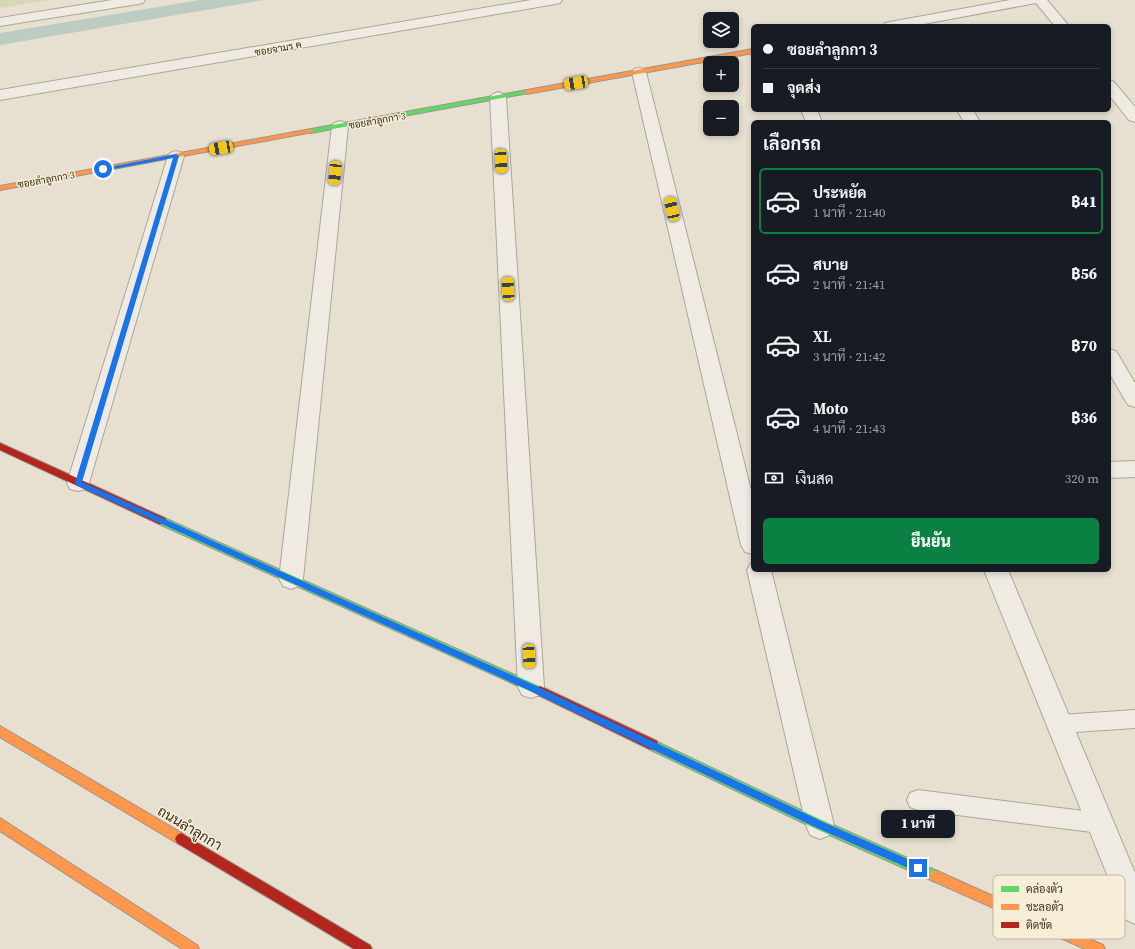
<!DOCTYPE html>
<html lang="th">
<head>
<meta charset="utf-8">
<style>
	body { margin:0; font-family:"Source Serif 4",Sarabun,serif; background:#20242c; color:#f1f3f6; height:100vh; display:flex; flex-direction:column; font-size:15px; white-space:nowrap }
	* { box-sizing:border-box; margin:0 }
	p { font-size:13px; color:#9ea1a6 }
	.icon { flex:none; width:22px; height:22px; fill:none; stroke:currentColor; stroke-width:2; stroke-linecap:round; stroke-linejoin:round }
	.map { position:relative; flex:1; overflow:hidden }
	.sheet { position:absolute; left:751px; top:120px; width:360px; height:452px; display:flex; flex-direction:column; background:#171b24; border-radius:6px; box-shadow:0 2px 6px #0003 }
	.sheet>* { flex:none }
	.guide { position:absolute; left:751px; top:24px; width:360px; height:88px; border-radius:6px; box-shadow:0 2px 6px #0003; display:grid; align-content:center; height:88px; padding:0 12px; background:#171b24 }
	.controls { position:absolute; left:703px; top:12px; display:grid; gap:8px }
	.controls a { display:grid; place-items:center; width:36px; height:36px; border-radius:6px; background:#171b24; box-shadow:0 2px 6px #0003; font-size:20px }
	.end { position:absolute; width:18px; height:18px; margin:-9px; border:5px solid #1a73e8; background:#fff; box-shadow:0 0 0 2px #fff }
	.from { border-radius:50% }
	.bubble { position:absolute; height:28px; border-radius:6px; background:#171b24; box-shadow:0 2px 6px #0003; font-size:13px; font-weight:800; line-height:28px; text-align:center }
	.car { position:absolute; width:12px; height:24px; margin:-12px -6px; border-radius:5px; box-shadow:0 0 3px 1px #0007; background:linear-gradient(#f5c518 24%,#345 0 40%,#f5c518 0 76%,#345 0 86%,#f5c518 0) }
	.guide b { display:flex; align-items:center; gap:14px; height:38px; font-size:15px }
	.guide b+b { border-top:1px solid #363941 }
	.guide i { width:10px; height:10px; background:#f1f3f6 }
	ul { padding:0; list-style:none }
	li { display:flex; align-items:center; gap:12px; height:66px; margin:0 8px 6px; padding:0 4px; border:2px solid transparent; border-radius:6px }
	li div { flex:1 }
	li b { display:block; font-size:15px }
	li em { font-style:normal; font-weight:800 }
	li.on { border-color:#0b8043 }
	li>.icon { width:36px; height:36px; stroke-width:1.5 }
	h2 { padding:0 12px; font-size:18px; line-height:48px }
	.pay { display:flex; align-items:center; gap:10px; height:44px; padding:0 12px; font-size:15px }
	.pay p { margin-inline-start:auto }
	.action { display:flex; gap:8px; margin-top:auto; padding:8px 12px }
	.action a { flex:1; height:46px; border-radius:6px; background:#0b8043; color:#fff; font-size:16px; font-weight:800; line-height:46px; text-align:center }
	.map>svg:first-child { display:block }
	.green { fill:#d6d7b3 }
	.water { fill:#bcccc2 }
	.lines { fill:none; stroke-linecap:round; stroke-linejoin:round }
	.lane-casing { stroke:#ada599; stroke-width:2 }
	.street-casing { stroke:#ada599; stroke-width:2 }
	.fast-casing { stroke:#9c958a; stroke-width:2 }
	.slow-casing { stroke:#9c958a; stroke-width:2 }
	.jam-casing { stroke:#9c958a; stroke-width:2 }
	.lane { fill:#efebe3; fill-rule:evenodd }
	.street { fill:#efebe3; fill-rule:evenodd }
	.fast { fill:#63d668; fill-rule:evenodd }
	.slow { fill:#ff974d; fill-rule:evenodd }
	.jam { fill:#b3261e; fill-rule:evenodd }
	.route { fill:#1a73e8 }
	.labels { text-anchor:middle; stroke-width:3; stroke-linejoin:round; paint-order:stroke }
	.far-street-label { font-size:10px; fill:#3d2e20; stroke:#f7eed8 }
	.near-street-label { font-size:14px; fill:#3d2e20; stroke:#f7eed8 }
	.key { fill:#f7eed8; stroke:#bfb4a1; stroke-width:1 }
	.key-label { font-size:11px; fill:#3d2e20 }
</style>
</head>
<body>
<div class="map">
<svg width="1135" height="949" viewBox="0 0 1135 949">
	<rect width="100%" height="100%" fill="#e7e0d1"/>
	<path class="green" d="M0,0H49L0,8Z"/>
	<path class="water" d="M200,0H265L0,45V33Z"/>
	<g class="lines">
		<defs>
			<path id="lane" d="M1135,710V728L1060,733L1053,731L1050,724L1053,717L1060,715Z
				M918,790L1100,813L1108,816L1111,823L1108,830L1100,833L918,810L910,807L907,800L910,793Z"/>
			<path id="street" d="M112,0H145L143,3L138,4L0,26V18Z
				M531,0H562L560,3L555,4L0,100V90Z
				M1010,0H1047L1069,26H1055L1036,3L913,26H883L885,23L890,22Z
				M639,68L644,69L646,72L753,498V554L745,552L741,545L632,72L634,69Z
				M1109,80L1114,82L1135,107V122L1129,120L1109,95Z
				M498,92L503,94L506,97L544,687L540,695L531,698L522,695L518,687L490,97L493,94Z
				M801,110H817L822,122H806Z
				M957,110H973L980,122H964Z
				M340,121L346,123L348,126L303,579L299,586L291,589L283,586L279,579L332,126L334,123Z
				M176,151L182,153L184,156L89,483L86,489L78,491L70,489L67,483L168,156L170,153Z
				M1109,349L1116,351L1135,383V407L1128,405L1109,373Z
				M1135,461V477L1109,478V462Z
				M753,562V570H771L834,825L830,835L820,839L810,835L806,825L747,570L751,563Z
				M984,570H1008L1135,873V924L1125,919Z"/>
			<path id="fast" d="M527,90L529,91V93L311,133L308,131L311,129Z
				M162,517L544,688L545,691L544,694L540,696L536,694L159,524L157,521L159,518Z
				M653,740L824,821L939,872L941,876L939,880L935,882L931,880L816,829L649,749L648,745L649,741Z"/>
			<path id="slow" d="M753,49V53L527,94L524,92L527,90Z
				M311,129L314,131L313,132L0,190V186Z
				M0,726L185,835L187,839L185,843L181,845L177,843L0,737Z
				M0,818L197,945L199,949H182L0,831Z
				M935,870L1103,945L1105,949H1085L931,880L929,876L931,872Z"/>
			<path id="jam" d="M0,443L165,518L167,521L165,524H159L0,450Z
				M540,686L657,741L658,745L657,749L653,750L649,749L536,694L535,691L536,688Z
				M181,833L370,945L372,949H354L177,843L175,839L177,835Z"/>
		</defs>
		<use href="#lane" class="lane-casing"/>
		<use href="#street" class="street-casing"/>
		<use href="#fast" class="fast-casing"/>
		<use href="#slow" class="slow-casing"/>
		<use href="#jam" class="jam-casing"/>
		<use href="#lane" class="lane"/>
		<use href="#street" class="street"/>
		<use href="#fast" class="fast"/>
		<use href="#slow" class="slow"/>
		<use href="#jam" class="jam"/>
	</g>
	<path class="route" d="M176,154L179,156L82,482L534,685L823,822L921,865L922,868L921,871L918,873L915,871L817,828L528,690L76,485L75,483L173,158L103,171L100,169Z"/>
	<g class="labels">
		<g class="far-street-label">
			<text transform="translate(278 48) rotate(-10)" y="4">ซอยจามร ค</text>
			<text transform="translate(377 120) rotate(-10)" y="4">ซอยลำลูกกา 3</text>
			<text transform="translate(46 179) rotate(-10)" y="4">ซอยลำลูกกา 3</text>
		</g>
		<g class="near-street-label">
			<text transform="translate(190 828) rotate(31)" y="5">ถนนลำลูกกา</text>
		</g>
	</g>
	<rect x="993" y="875" width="132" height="64" rx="6" class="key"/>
	<rect x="1001" y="886" width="18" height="6" fill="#63d668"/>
	<rect x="1001" y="904" width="18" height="6" fill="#ff974d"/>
	<rect x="1001" y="922" width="18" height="6" fill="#b3261e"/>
	<g class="key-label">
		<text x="1026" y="893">คล่องตัว</text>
		<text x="1026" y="911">ชะลอตัว</text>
		<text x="1026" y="929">ติดขัด</text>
	</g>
</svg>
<div class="controls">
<a><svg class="icon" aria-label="layers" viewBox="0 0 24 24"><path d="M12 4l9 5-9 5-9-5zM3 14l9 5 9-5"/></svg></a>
<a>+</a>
<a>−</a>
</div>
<i class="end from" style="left:103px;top:169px"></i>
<i class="end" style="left:918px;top:868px"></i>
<div class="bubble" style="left:881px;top:810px;width:74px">1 นาที</div>
<i class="car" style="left:576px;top:83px;rotate:260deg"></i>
<i class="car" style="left:221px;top:148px;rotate:260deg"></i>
<i class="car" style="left:501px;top:161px;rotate:177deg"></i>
<i class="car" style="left:335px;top:173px;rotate:186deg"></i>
<i class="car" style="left:672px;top:209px;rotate:347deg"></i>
<i class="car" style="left:508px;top:289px;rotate:357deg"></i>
<i class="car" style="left:529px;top:656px;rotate:177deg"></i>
<div class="guide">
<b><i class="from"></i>ซอยลำลูกกา 3</b>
<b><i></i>จุดส่ง</b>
</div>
<section class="sheet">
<h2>เลือกรถ</h2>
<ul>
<li class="on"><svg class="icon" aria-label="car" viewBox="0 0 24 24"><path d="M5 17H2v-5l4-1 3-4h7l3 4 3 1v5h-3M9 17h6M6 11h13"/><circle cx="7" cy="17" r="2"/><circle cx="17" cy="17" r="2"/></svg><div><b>ประหยัด</b><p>1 นาที · 21:40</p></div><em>฿41</em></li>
<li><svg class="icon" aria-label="car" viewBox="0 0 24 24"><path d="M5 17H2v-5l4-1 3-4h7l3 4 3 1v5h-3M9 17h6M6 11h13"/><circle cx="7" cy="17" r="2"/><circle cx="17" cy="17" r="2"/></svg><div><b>สบาย</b><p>2 นาที · 21:41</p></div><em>฿56</em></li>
<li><svg class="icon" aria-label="car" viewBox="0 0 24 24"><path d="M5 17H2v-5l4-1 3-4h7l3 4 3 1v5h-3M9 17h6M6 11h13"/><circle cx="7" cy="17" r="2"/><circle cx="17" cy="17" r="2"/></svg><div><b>XL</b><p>3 นาที · 21:42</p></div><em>฿70</em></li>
<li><svg class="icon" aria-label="car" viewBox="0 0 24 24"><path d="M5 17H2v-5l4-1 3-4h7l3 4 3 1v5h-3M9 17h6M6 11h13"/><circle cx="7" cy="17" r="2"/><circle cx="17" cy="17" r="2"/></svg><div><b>Moto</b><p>4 นาที · 21:43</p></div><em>฿36</em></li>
</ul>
<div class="pay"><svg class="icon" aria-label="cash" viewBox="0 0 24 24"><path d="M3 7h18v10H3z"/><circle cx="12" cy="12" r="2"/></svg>เงินสด<p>320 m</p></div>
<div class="action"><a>ยืนยัน</a></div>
</section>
</div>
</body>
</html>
